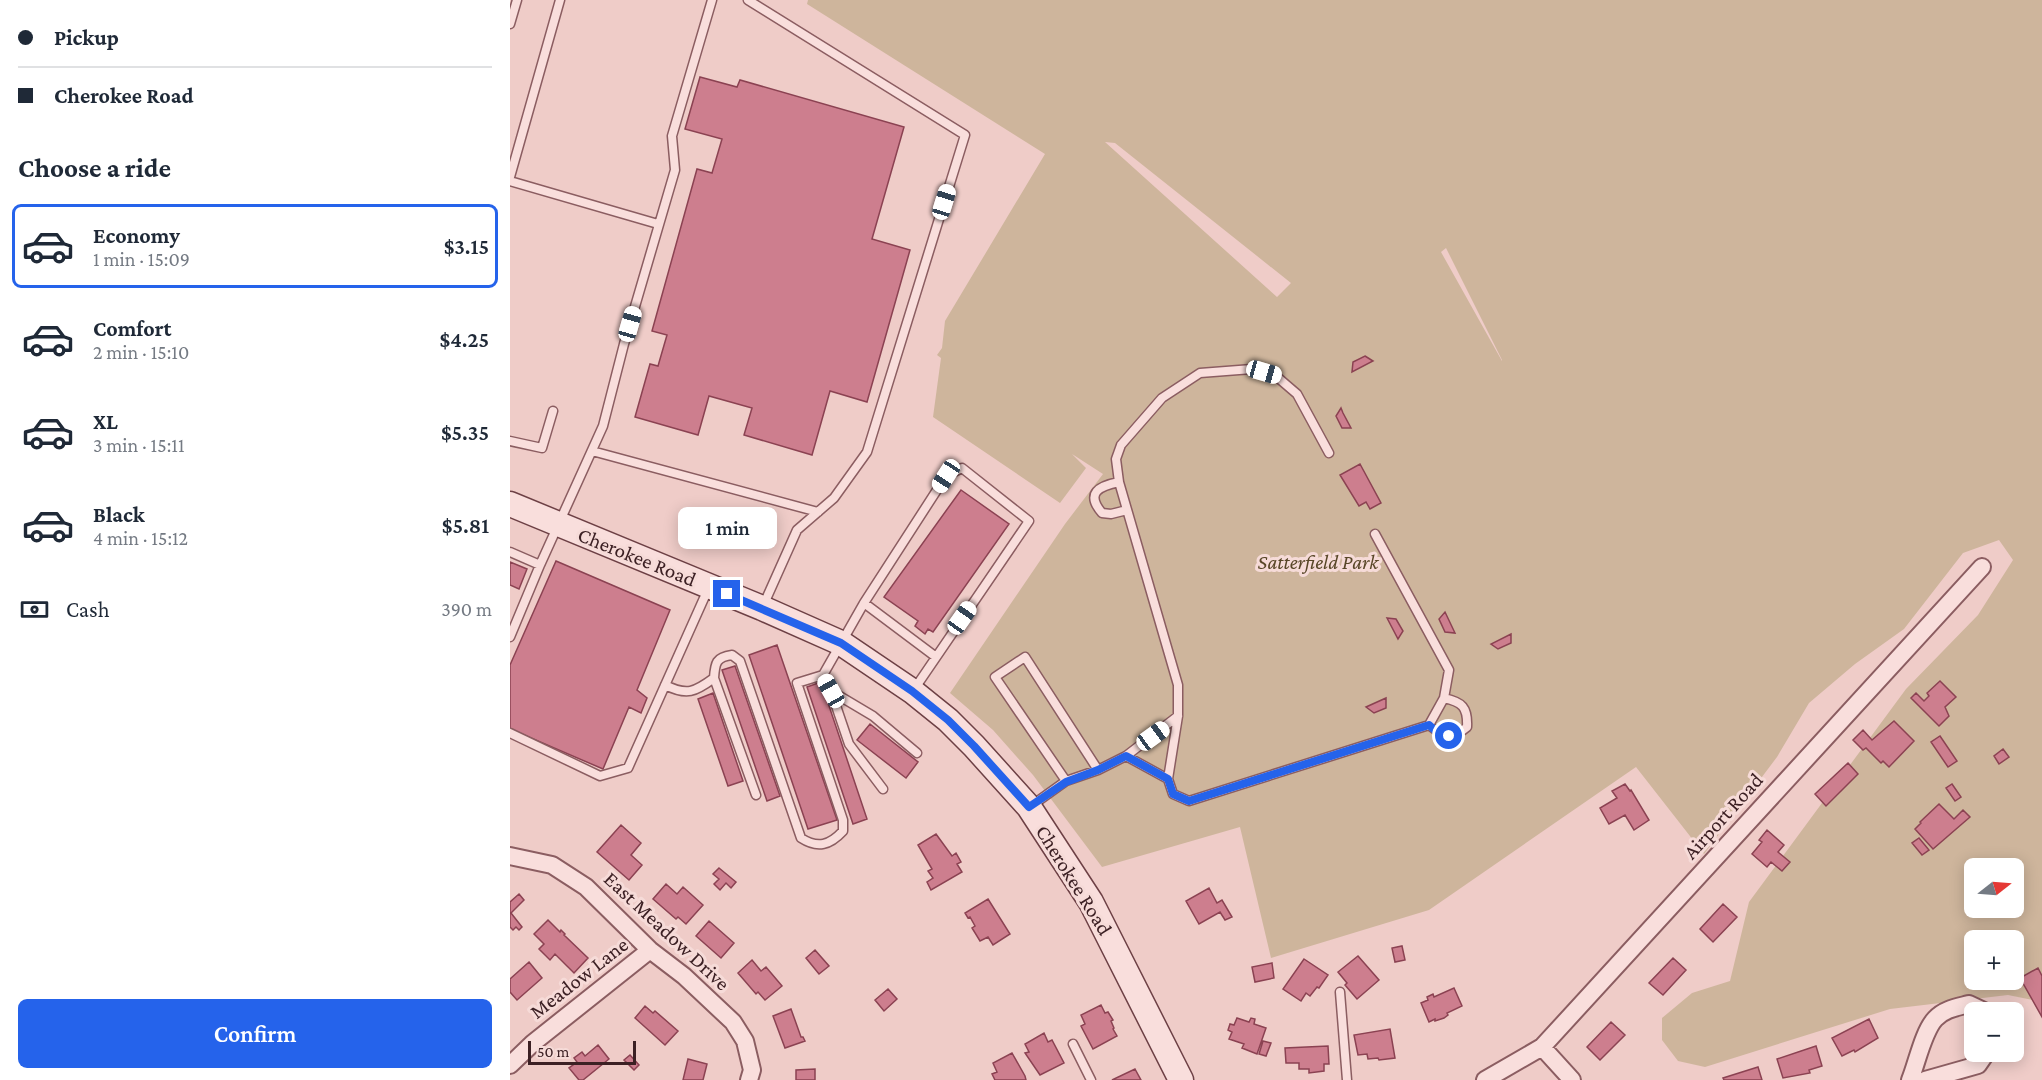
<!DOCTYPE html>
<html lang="en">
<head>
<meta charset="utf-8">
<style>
	body { margin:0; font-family:"Crimson Pro",serif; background:#f2f2f3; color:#1f2937; height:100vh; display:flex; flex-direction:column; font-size:22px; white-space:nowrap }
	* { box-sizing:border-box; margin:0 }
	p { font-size:20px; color:#747a83 }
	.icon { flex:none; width:33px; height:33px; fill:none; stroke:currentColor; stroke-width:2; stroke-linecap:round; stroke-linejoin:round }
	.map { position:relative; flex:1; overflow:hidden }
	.drawer { display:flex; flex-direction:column; background:#fff; width:510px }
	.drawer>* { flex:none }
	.hud { display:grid; align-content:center; height:132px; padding:0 18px; background:#fff }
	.needle { width:39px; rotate:73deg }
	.buttons { position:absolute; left:1454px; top:858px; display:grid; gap:12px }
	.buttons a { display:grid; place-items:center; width:60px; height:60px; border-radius:9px; background:#fff; box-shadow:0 3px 15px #0003; font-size:30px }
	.scale { position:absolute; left:18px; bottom:15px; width:108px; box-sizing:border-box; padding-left:6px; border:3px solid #3c2024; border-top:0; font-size:16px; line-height:21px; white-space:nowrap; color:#3c2024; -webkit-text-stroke:4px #f6dbd8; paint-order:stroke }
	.end { position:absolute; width:27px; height:27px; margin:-14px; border:8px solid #2563eb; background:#fff; box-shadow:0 0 0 3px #fff }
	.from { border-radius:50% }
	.bubble { position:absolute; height:42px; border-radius:9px; background:#fff; box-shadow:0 3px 15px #0003; font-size:20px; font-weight:600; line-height:42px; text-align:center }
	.car { position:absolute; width:18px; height:36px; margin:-18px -9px; border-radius:8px; box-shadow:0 0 4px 2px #0007; background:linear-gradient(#fff 24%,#345 0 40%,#fff 0 76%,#345 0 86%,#fff 0) }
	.hud b { display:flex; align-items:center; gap:21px; height:57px; font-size:22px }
	.hud b+b { border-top:2px solid #e0e1e3 }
	.hud i { width:15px; height:15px; background:#1f2937 }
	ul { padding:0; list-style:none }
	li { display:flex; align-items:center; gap:18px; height:84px; margin:0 12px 9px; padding:0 6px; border:3px solid transparent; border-radius:9px }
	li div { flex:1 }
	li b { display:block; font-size:22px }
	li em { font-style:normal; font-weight:600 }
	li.current { border-color:#2563eb }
	li>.icon { width:54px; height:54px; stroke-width:1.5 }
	h2 { padding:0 18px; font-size:27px; line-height:72px }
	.pay { display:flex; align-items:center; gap:15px; height:66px; padding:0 18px; font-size:22px }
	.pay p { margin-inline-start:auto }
	.action { display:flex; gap:12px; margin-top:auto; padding:12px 18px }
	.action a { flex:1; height:69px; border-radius:9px; background:#2563eb; color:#fff; font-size:24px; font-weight:600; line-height:69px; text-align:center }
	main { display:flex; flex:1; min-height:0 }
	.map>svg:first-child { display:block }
	.green { fill:#ceb59c; fill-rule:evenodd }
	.building { fill:#cd7e8e; stroke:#8b4252; stroke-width:1.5 }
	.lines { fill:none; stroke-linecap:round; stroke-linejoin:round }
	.lane-casing { stroke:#8b5d61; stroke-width:11 }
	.street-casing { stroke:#8b5d61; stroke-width:20 }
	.secondary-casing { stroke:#6d4045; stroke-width:27 }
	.lane { stroke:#f9dedc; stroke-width:8 }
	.street { stroke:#f9dedc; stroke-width:16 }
	.secondary { stroke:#f9dedc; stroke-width:24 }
	.route { stroke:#2563eb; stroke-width:8 }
	.labels { text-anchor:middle; stroke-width:6; stroke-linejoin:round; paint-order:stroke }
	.street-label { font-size:21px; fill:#3c2024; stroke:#f6dbd8 }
	.park-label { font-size:21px; font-style:italic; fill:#584627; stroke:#f6dbd8 }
</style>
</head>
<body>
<main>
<section class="drawer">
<div class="hud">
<b><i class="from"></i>Pickup</b>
<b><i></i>Cherokee Road</b>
</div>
<h2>Choose a ride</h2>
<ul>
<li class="current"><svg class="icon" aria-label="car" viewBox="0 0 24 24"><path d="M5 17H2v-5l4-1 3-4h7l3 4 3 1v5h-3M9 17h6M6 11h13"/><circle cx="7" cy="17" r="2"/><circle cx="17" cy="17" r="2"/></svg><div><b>Economy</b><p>1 min · 15:09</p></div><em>$3.15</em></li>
<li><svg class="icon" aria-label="car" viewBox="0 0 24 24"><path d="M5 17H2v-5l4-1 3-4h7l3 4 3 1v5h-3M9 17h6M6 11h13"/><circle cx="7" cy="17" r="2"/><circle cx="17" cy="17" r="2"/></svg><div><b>Comfort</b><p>2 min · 15:10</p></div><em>$4.25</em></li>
<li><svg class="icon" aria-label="car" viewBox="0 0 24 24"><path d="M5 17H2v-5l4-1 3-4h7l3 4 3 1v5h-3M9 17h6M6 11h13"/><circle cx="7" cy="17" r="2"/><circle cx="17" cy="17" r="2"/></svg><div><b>XL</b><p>3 min · 15:11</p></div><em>$5.35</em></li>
<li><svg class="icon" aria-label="car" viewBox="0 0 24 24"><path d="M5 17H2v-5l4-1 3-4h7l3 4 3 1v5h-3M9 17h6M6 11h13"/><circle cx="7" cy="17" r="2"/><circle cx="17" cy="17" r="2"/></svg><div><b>Black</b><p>4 min · 15:12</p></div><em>$5.81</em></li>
</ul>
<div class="pay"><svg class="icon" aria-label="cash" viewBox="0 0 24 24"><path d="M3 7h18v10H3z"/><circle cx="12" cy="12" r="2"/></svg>Cash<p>390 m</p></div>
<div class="action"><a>Confirm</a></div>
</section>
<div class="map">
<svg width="1532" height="1080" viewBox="0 0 1532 1080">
	<rect width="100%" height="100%" fill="#efccc8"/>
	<path class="green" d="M298,0H1532V1002L1498,995L1380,1009L1195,1067L1168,1061L1152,1040V1018L1182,993L1220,981L1239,902L1396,689L1468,615L1503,560L1489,540L1453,553L1394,629L1345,664L1299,703L1267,757L1194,854L1126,767L919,910L761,958L730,827L592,867L523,775L483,730L440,693L555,524L593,474L562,454L576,468L550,503L423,417L431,358L427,355L432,348L435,321L535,154L297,4ZM595,142L605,143L781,283L767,297ZM936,248L992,360V361L931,252ZM1464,868H1503V908H1464ZM1464,940H1503V980H1464Z"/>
	<path class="building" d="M190,77L227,87L230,80L394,127L362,239L400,250L357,402L320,391L302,455L234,435L242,408L199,396L188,435L125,417L140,364L148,366L157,335L142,331L187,169L202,173L212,139L175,129Z
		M855,356L863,361L842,372L843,362Z
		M831,408L833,413L841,428H832L826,416Z
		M850,464L871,503L860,509L856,502L849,506L830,475Z
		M451,490L499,524L423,632L418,629L415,634L405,626L408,621L374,597Z
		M46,561L160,610L127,690L137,698L131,713L119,707L93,769L0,729V665Z
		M0,562L17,569L9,589L0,585Z
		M935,612L945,633L935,632L929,619Z
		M877,618L886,619L893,631L888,639Z
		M1001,634V643L988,649L981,644Z
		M267,645L327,820L298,829L239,655Z
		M225,666L270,796L257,801L212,670Z
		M1430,681L1446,697L1435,707L1439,716L1429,726L1401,698L1406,693L1414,701L1419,696L1417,693Z
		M311,682L357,819L343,824L297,687Z
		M203,693L233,781L218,786L188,699Z
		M876,698V708L864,713L856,707Z
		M1384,721L1404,741L1379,767L1373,761L1371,763L1356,748L1353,750L1343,740L1353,730L1362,740Z
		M360,724L408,762L396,778L347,740Z
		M1430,736L1447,761L1438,767L1421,742Z
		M1493,749L1499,757L1489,764L1484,756Z
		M1338,763L1348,774L1316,806L1305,794Z
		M1115,784L1120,791L1121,790L1139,820L1124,830L1115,815L1099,824L1090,808L1107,798L1102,791Z
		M1442,784L1451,797L1445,801L1436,788Z
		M1429,804L1444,819L1453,810L1460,817L1423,849L1405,829L1411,823L1410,822Z
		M111,825L131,843L121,855L132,865L119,880L87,852Z
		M1257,830L1274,845L1268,852L1280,862L1272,871L1261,862L1257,867L1242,854L1252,842L1249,840Z
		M426,834L442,856L446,853L451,862L447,864L452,872L421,890L417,882L423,878L418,871L422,869L408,845Z
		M1409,838L1419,850L1412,855L1402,843Z
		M209,868L226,882L221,888L216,883L210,890L204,884L209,879L203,874Z
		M156,884L167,894L173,887L193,905L176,924L168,917L166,919L143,899Z
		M699,888L707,903L712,900L722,917L715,920L710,912L689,924L676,901Z
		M9,894L14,900L1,913L12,927L9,930L6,927L3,930L0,927V902Z
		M478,899L500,934L483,945L478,937L470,941L462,928L465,926L460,917L458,918L455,913Z
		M1213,904L1227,917L1203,942L1190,929Z
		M38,920L50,932L51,930L55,934L54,935L78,958L64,973L45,954L40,960L29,949L34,944L24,934Z
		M199,921L224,943L211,958L186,936Z
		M892,946L895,960L885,962L882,948Z
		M305,950L319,966L309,974L296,958Z
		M848,956L869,980L847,999L835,985L837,983L828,972Z
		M1163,958L1176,970L1153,995L1139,983Z
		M794,959L818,975L809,988L807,987L800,996L796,993L791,1001L773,989Z
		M242,960L251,971L256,967L272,986L255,1000L248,992L246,994L228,973Z
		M19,962L32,978L7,1000L0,992V979Z
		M762,963L764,978L745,982L742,967Z
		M1528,968L1532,976V1017L1510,978Z
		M944,988L952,1006L937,1013L938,1015L934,1018L925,1021V1019L919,1022L911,1003L918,1000L917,997L923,994L924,997Z
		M378,989L387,999L374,1011L365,1000Z
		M591,1005L595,1013L598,1012L603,1020L601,1021L604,1028L603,1029L607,1036L583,1049L571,1026L575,1024L571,1015Z
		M135,1006L143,1013L145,1011L168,1031L155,1045L125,1018Z
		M281,1009L291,1037H293L295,1041L275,1048L263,1016Z
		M727,1018L739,1022L741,1018L745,1019L744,1024L756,1028L747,1054L732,1048L734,1044L719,1039L722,1032L718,1030L720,1024L724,1025Z
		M1359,1019L1368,1038L1345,1052L1344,1050L1332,1056L1322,1038Z
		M1101,1022L1115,1035L1090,1060L1077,1047Z
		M880,1029L885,1058L869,1060L868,1058L858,1059L857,1054L848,1055L844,1035Z
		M534,1033L538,1042L542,1040L554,1063L530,1075L515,1053L519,1052L515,1044Z
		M753,1041L761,1043L756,1056L749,1054Z
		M88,1045L99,1059L73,1080H69L59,1068L67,1062L64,1058L72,1052L75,1056Z
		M818,1046L819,1064H814V1071L799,1073V1069H789V1063H776L775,1048Z
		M1306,1046L1312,1066L1299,1070L1300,1073L1273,1078L1267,1059Z
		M502,1053L515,1076L516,1080H485L482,1074L487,1072L483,1063Z
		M120,1055L129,1065L124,1070L114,1060Z
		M178,1059L197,1064L193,1080H173Z
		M1248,1067L1252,1080H1214L1213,1078Z
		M305,1069V1080H286V1070Z
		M625,1069L631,1080H602Z"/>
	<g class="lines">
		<defs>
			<path id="lane" d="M238,0L455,135L357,452L324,498L287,530L253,606
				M0,24L7,0
				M0,177L50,0
				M0,181L148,224
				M0,441L32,448L43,411
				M82,451L308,512
				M819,453L787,394L766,376L742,369L690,373L652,398L611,445L606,459L609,482L668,685V716L658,779L663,794L679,801L919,725L934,698L939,670L865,534
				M609,482C589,486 575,493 592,513L601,514L617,510
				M0,552L30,565
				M354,603L426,657
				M0,637L30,565L93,426L114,344L165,170L162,136L202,0
				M155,685C177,696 185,692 204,678
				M321,691L363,716L407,753
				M919,725C934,737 942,740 957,727C958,707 952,702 934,698
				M0,733L90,776L118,768L199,587
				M616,756L658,779
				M556,781L485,677L515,657L588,770
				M373,789L339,744L321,691L313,675L354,603L436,476L452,468L519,521L403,691
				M246,795L204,678C205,663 206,657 222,655L230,661L291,838C308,849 320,845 333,831V820L287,683L313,675
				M521,806L556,781L588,770L616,756L668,716
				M830,992L837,1080
				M563,1044L581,1080"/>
			<path id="street" d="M0,856L42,865L76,887L140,950L174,976L223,1022L235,1041L242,1070L239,1080
				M1032,1047L1062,1080
				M0,1065L23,1043L140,950
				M975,1080L1032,1047L1472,567
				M1400,1080C1407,1063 1413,1032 1425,1019C1434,1009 1448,1007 1459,1004L1476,1012
				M1415,1080L1468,1065L1477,1052"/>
			<path id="secondary" d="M0,504L252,608L331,643L402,691L438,720L464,746L519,807L581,902L671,1080"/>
		</defs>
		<use href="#lane" class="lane-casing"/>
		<use href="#street" class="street-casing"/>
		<use href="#secondary" class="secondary-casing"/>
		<use href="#lane" class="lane"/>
		<use href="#street" class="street"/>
		<use href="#secondary" class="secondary"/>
	</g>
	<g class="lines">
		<path class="route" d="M217,594L331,643L402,691L438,720L464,746L519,807L556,782L588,770L616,756L658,779L663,794L679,801L919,725L928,733L939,736"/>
	</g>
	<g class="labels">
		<g class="street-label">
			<text transform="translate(127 557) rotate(22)" y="7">Cherokee Road</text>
			<text transform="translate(1213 816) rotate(-48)" y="7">Airport Road</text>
			<text transform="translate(564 880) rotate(58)" y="7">Cherokee Road</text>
			<text transform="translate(157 931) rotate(43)" y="7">East Meadow Drive</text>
			<text transform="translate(69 978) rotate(-38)" y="7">Meadow Lane</text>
		</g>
		<g class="park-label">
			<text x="808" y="569">Satterfield Park</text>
		</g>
	</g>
</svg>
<div class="buttons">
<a><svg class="needle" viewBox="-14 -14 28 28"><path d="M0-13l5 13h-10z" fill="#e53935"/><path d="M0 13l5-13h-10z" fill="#747a83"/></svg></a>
<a>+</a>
<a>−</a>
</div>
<div class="scale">50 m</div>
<i class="end from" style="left:939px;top:736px"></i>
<i class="end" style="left:217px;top:594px"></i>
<div class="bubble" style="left:168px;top:507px;width:99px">1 min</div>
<i class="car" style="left:434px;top:202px;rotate:17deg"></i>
<i class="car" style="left:120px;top:324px;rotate:16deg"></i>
<i class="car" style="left:754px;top:372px;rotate:106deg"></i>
<i class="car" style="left:436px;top:476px;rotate:213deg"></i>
<i class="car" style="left:452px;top:618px;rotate:35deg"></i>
<i class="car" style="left:321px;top:691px;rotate:331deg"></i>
<i class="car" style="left:643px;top:736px;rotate:54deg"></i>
</div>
</main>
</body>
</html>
